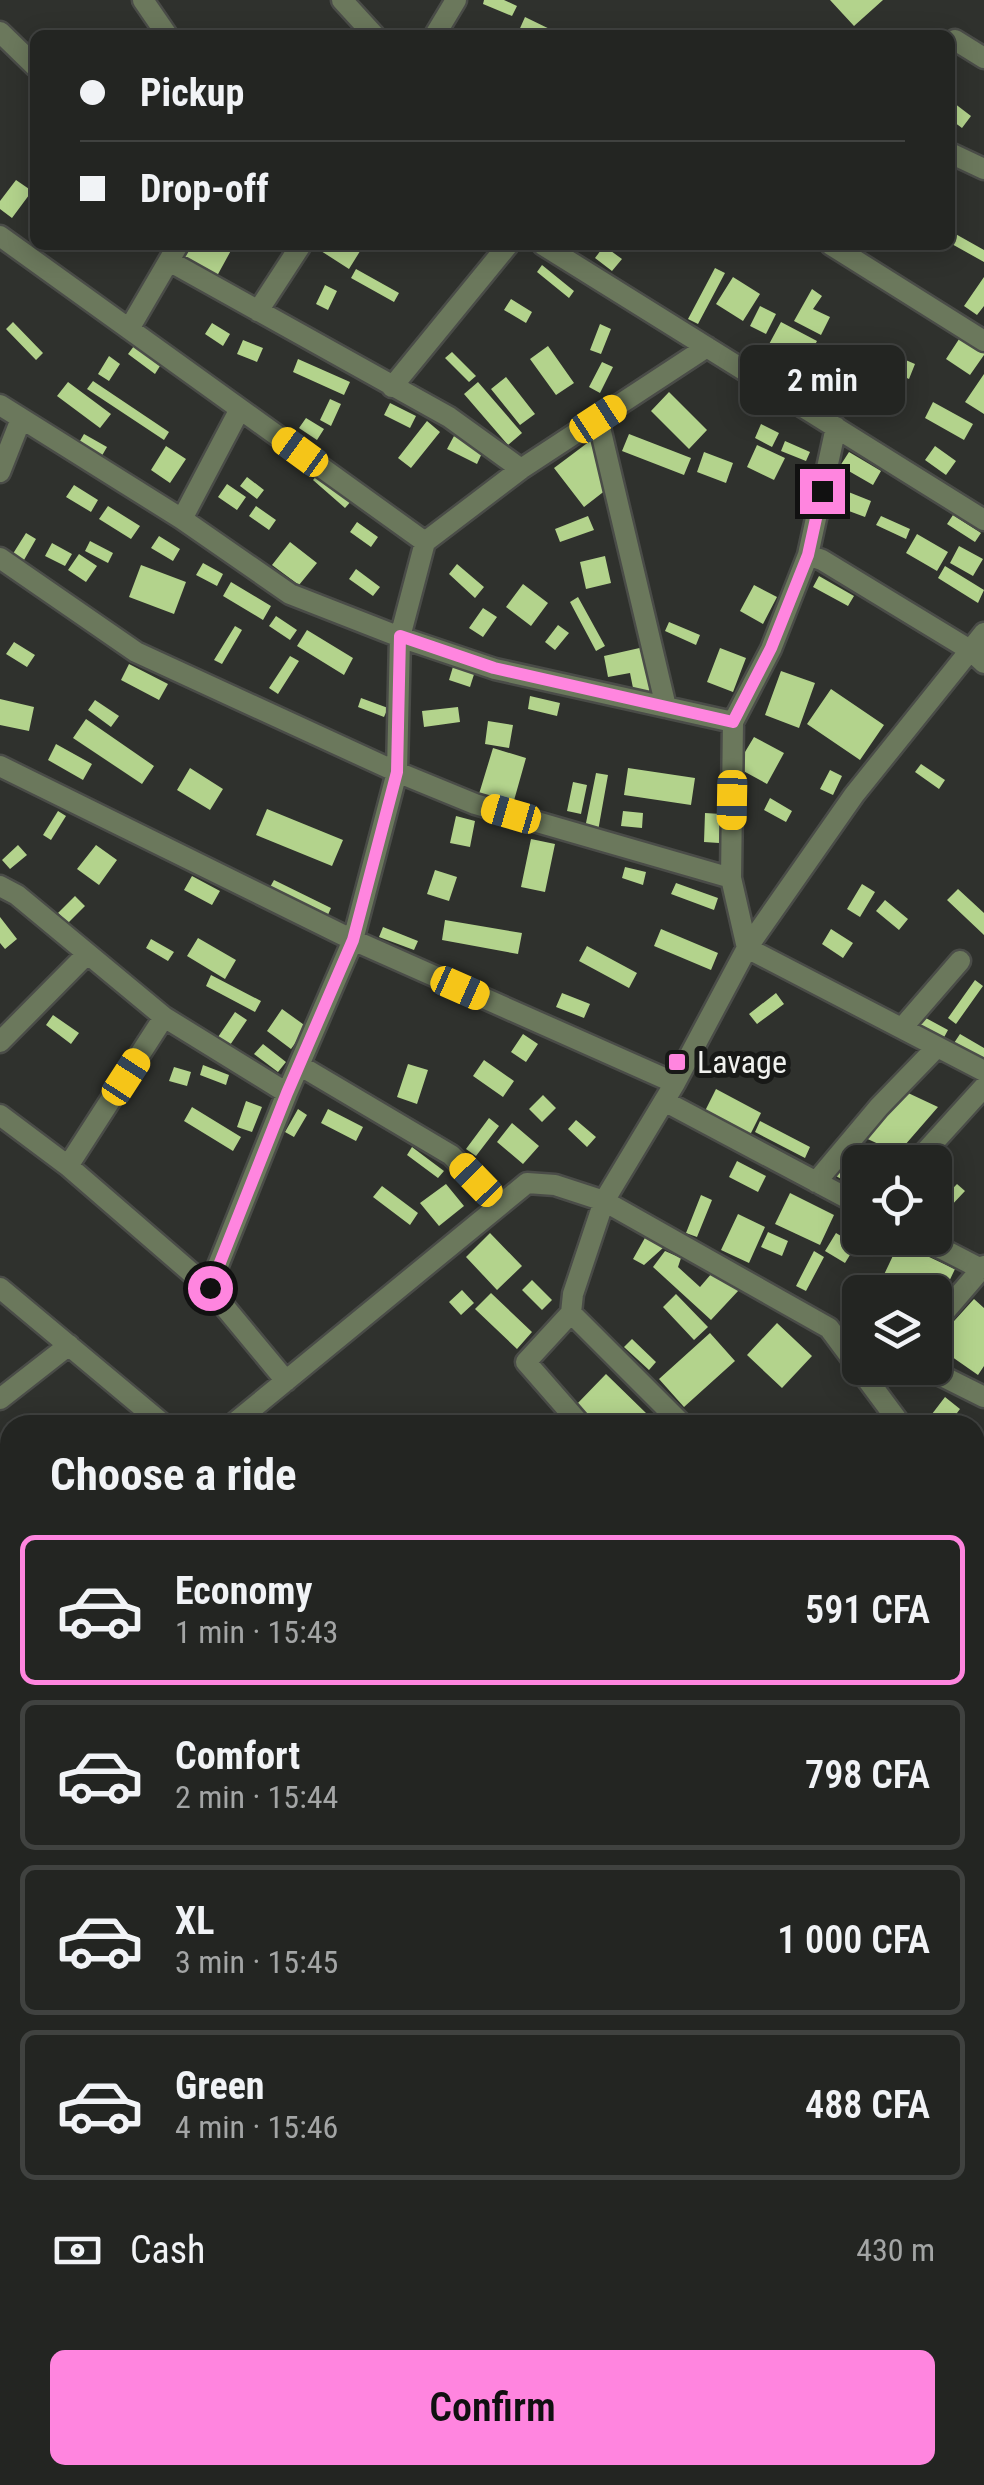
<!DOCTYPE html>
<html lang="en">
<head>
<meta charset="utf-8">
<style>
	body { margin:0; font-family:"Roboto Condensed",sans-serif; background:#2b2d2a; color:#f1f3f6; height:100vh; display:flex; flex-direction:column; font-size:38px; white-space:nowrap }
	* { box-sizing:border-box; margin:0 }
	p { font-size:32px; color:#a3a5a5 }
	.icon { flex:none; width:55px; height:55px; fill:none; stroke:currentColor; stroke-width:2; stroke-linecap:round; stroke-linejoin:round }
	.map { position:relative; flex:1; overflow:hidden }
	.details { position:absolute; left:0px; top:1415px; width:985px; height:1070px; display:flex; flex-direction:column; background:#232522; border-radius:30px 30px 0 0; box-shadow:0 5px 25px #0003,0 0 0 2px #404240 }
	.details>* { flex:none }
	.hud { position:absolute; left:30px; top:30px; width:925px; height:220px; border-radius:15px; box-shadow:0 5px 25px #0003,0 0 0 2px #404240; display:grid; align-content:center; height:220px; padding:0 50px; background:#232522 }
	.controls { position:absolute; left:842px; top:1145px; display:grid; gap:20px }
	.controls a { display:grid; place-items:center; width:110px; height:110px; border-radius:15px; background:#232522; box-shadow:0 5px 25px #0003,0 0 0 2px #404240; font-size:50px }
	.end { position:absolute; width:45px; height:45px; margin:-22px; border:12px solid #ff85df; background:#111; box-shadow:0 0 0 5px #111 }
	.from { border-radius:50% }
	.bubble { position:absolute; height:70px; border-radius:15px; background:#232522; box-shadow:0 5px 25px #0003,0 0 0 2px #404240; font-size:32px; font-weight:600; line-height:70px; text-align:center }
	.car { position:absolute; width:30px; height:60px; margin:-30px -15px; border-radius:12px; box-shadow:0 0 8px 2px #0007; background:linear-gradient(#f5c518 24%,#345 0 40%,#f5c518 0 76%,#345 0 86%,#f5c518 0) }
	.hud b { display:flex; align-items:center; gap:35px; height:95px; font-size:38px }
	.hud b+b { border-top:2px solid #404240 }
	.hud i { width:25px; height:25px; background:#f1f3f6 }
	ul { padding:0; list-style:none }
	li { display:flex; align-items:center; gap:30px; height:150px; margin:0 20px 15px; padding:0 30px; border:5px solid #404240; border-radius:15px }
	li div { flex:1 }
	li b { display:block; font-size:38px }
	li em { font-style:normal; font-weight:600 }
	li.current { border-color:#ff85df }
	li>.icon { width:90px; height:90px; stroke-width:1.5 }
	h2 { padding:0 50px; font-size:45px; line-height:120px }
	.pay { display:flex; align-items:center; gap:25px; height:110px; padding:0 50px; font-size:38px }
	.pay p { margin-inline-start:auto }
	.action { display:flex; gap:20px; margin-top:auto; padding:20px 50px }
	.action a { flex:1; height:115px; border-radius:15px; background:#ff85df; color:#111; font-size:40px; font-weight:600; line-height:115px; text-align:center }
	.map>svg:first-child { display:block }
	.building { fill:#b3d38c }
	.lines { fill:none; stroke-linecap:round; stroke-linejoin:round }
	.minor-casing { stroke:#4a4c48; stroke-width:25 }
	.secondary-casing { stroke:#4a4c48; stroke-width:25 }
	.minor { stroke:#6b785c; stroke-width:20 }
	.secondary { stroke:#8ca173; stroke-width:20 }
	.route { stroke:#ff85df; stroke-width:12 }
	.poi-dot { fill:#ff85df; stroke:#181917; stroke-width:4 }
	.labels { text-anchor:middle; stroke-width:10; stroke-linejoin:round; paint-order:stroke }
	.poi-label { font-size:32px; fill:#f0f1ee; stroke:#181917; text-anchor:start }
</style>
</head>
<body>
<div class="map">
<svg width="984" height="2485" viewBox="0 0 984 2485">
	<rect width="100%" height="100%" fill="#2f312d"/>
	<path class="building" d="M484,0H504L517,6L512,16L483,4Z
		M830,0H883L854,26Z
		M525,17L562,35H517Z
		M950,100L971,116L962,128L950,119Z
		M16,180L32,191L12,218L0,209V201Z
		M952,232L984,250V262L950,243Z
		M191,245H234L217,276L183,258Z
		M324,245H358L362,248L349,269L321,251Z
		M604,246L622,259L612,271L595,258Z
		M542,265L574,291L569,298L537,272Z
		M715,268L725,273L698,324L688,319Z
		M356,269L399,293L394,302L351,278Z
		M733,277L760,294L743,321L716,304Z
		M984,277V306L977,315L964,306Z
		M325,285L337,291L328,310L316,304Z
		M812,289L822,296L813,309L830,317L821,335L794,321Z
		M511,299L532,312L526,323L504,310Z
		M760,306L776,314L766,334L750,326Z
		M13,322L43,353L36,360L6,329Z
		M781,322L817,341L796,381L760,361Z
		M212,323L230,334L223,346L205,334Z
		M600,324L611,329L601,354L590,350Z
		M963,333L984,347V355L970,375L946,359Z
		M243,340L263,348L257,362L237,354Z
		M134,346L160,366L155,374L128,354Z
		M548,346L574,383L556,395L530,359Z
		M829,347L867,368L853,392L815,371Z
		M880,349L915,364L909,379L874,363Z
		M452,352L476,376L469,382L445,358Z
		M109,356L120,364L109,381L98,374Z
		M298,359L350,382L344,395L293,372Z
		M602,362L613,367L600,393L589,387Z
		M873,369L893,379L886,393L867,382Z
		M984,374V414L965,402Z
		M506,377L535,414L520,425L491,389Z
		M93,381L169,432L164,440L87,389Z
		M68,382L111,414L100,428L57,396Z
		M478,382L522,433L508,445L464,394Z
		M669,392L707,430L689,449L651,411Z
		M330,399L341,404L331,426L320,420Z
		M933,402L973,424L964,440L925,418Z
		M390,403L416,416L410,428L384,415Z
		M306,418L324,429L317,440L299,428Z
		M427,421L440,432L411,468L398,458Z
		M761,424L779,433L772,447L755,438Z
		M84,434L107,447L100,459L77,446Z
		M629,434L691,458L684,475L622,451Z
		M454,436L483,451L477,464L447,449Z
		M590,441L620,479L584,507L554,468Z
		M785,441L810,452L806,461L781,451Z
		M757,445L785,458L774,480L747,467Z
		M166,446L186,459L170,483L151,470Z
		M935,446L956,461L946,475L925,460Z
		M704,452L733,463L726,483L697,472Z
		M849,452L881,471L873,485L840,466Z
		M321,471L353,499L345,508L313,480Z
		M247,477L264,490L257,499L240,486Z
		M227,484L246,497L237,510L218,497Z
		M74,485L98,500L91,512L66,497Z
		M836,487L871,501L865,517L830,504Z
		M108,506L140,526L131,539L99,519Z
		M256,506L276,520L269,530L249,516Z
		M953,515L981,533L975,542L947,524Z
		M588,516L594,530L560,542L555,529Z
		M881,516L910,529L906,539L876,525Z
		M357,522L378,537L371,547L350,532Z
		M26,533L36,539L20,567L9,560Z
		M917,534L948,552L937,571L906,553Z
		M159,536L180,549L173,561L151,548Z
		M90,541L113,553L108,563L85,551Z
		M290,542L317,563L299,585L272,565Z
		M52,543L72,554L65,566L45,556Z
		M959,546L983,559L973,576L950,563Z
		M79,554L97,566L86,582L68,570Z
		M605,556L611,583L586,589L580,562Z
		M203,563L223,574L217,586L196,575Z
		M457,564L484,587L475,598L449,574Z
		M141,565L186,582L174,614L129,597Z
		M945,566L984,590L978,603L938,578Z
		M356,569L380,587L373,596L349,579Z
		M819,576L854,596L848,606L813,587Z
		M231,582L271,606L263,620L223,596Z
		M523,584L548,603L531,626L506,607Z
		M754,585L777,597L763,624L740,611Z
		M578,597L605,646L596,651L570,602Z
		M483,608L497,617L483,637L469,628Z
		M276,616L297,630L290,640L269,626Z
		M669,622L700,635L696,645L665,631Z
		M558,625L569,633L555,650L545,642Z
		M235,626L242,630L222,664L214,660Z
		M307,630L353,658L344,675L297,646Z
		M14,642L35,655L27,667L6,654Z
		M644,647L651,692L634,693L630,673L608,677L604,656Z
		M720,648L746,658L733,692L707,682Z
		M290,656L299,661L278,694L269,688Z
		M455,660L476,668L470,687L449,680Z
		M129,664L168,684L159,700L121,680Z
		M781,671L815,683L799,728L765,715Z
		M831,689L884,725L860,760L807,724Z
		M530,696L560,703L557,716L528,709Z
		M361,698L388,708L384,717L358,707Z
		M0,699L34,707L29,731L0,725Z
		M95,700L119,716L111,727L88,710Z
		M458,707L460,722L424,727L422,711Z
		M86,719L154,766L142,784L73,738Z
		M488,721L513,725L509,748L485,744Z
		M754,737L784,753L767,784L736,767Z
		M56,744L92,764L83,780L48,760Z
		M493,748L526,758L513,804L479,794Z
		M921,764L945,780L939,789L915,772Z
		M190,768L223,789L210,810L177,790Z
		M628,768L695,778L691,805L624,795Z
		M830,770L842,776L833,795L820,789Z
		M596,773L608,775L598,831L585,828Z
		M573,782L587,785L581,814L567,811Z
		M770,798L792,811L786,822L764,810Z
		M267,809L343,840L332,866L256,835Z
		M58,811L66,816L51,840L43,835Z
		M623,811L643,813L642,828L621,826Z
		M705,813L721,814L719,843L704,842Z
		M456,816L475,821L470,847L450,843Z
		M531,839L555,844L545,892L521,887Z
		M18,845L27,855L10,869L2,860Z
		M96,845L117,860L99,885L77,869Z
		M625,867L646,872L643,885L622,878Z
		M435,870L457,877L449,901L427,894Z
		M192,876L220,891L212,905L184,890Z
		M274,880L331,908L327,917L269,889Z
		M676,883L718,898L714,910L671,894Z
		M862,884L875,892L860,917L847,909Z
		M958,889L984,913V935L947,900Z
		M75,896L85,906L68,923L58,913Z
		M885,900L908,919L899,930L876,911Z
		M0,917L17,939L5,949L0,943Z
		M445,920L522,933L518,954L442,940Z
		M383,927L418,941L414,950L379,937Z
		M661,929L718,953L711,970L654,946Z
		M831,929L853,943L843,958L822,944Z
		M198,938L236,960L225,979L187,956Z
		M151,939L174,952L168,961L146,948Z
		M587,946L637,973L629,988L579,961Z
		M211,975L261,1001L255,1012L206,986Z
		M975,980L983,986L956,1024L948,1018Z
		M562,993L590,1004L584,1018L556,1007Z
		M776,993L784,1004L757,1024L749,1014Z
		M282,1009L307,1027L291,1049L267,1031Z
		M235,1012L247,1020L228,1048L216,1040Z
		M53,1015L79,1033L71,1044L46,1025Z
		M924,1017L948,1030L942,1041L918,1027Z
		M523,1034L538,1044L526,1062L511,1052Z
		M960,1034L984,1048V1060L954,1043Z
		M263,1044L286,1062L278,1072L254,1054Z
		M484,1060L514,1081L503,1097L473,1076Z
		M408,1064L428,1070L417,1104L397,1097Z
		M203,1065L229,1075L226,1085L200,1075Z
		M174,1067L191,1072L187,1086L169,1081Z
		M716,1089L761,1113L750,1135L705,1111Z
		M906,1092L938,1107L898,1153L859,1135Z
		M543,1095L556,1108L542,1122L529,1109Z
		M246,1101L262,1107L252,1132L237,1127Z
		M192,1107L241,1137L233,1151L184,1121Z
		M298,1109L307,1115L294,1137L285,1132Z
		M328,1109L363,1127L356,1141L321,1123Z
		M489,1118L499,1126L476,1156L466,1149Z
		M576,1120L596,1137L587,1147L568,1129Z
		M760,1121L810,1147L805,1158L755,1132Z
		M512,1123L539,1146L523,1164L497,1142Z
		M857,1139L895,1157L892,1162H873L851,1152Z
		M412,1147L444,1171L438,1178L407,1155Z
		M849,1154L860,1161V1190L836,1176Z
		M737,1161L766,1176L758,1192L729,1177Z
		M446,1184L464,1206L439,1226L420,1203Z
		M957,1184L965,1191L949,1208L941,1201Z
		M382,1186L418,1213L410,1225L373,1197Z
		M790,1193L834,1215L820,1245L775,1224Z
		M701,1195L712,1200L697,1237L686,1233Z
		M738,1214L765,1227L749,1263L721,1250Z
		M768,1232L788,1241L782,1256L761,1247Z
		M490,1233L522,1266L497,1290L466,1257Z
		M836,1233L856,1245L845,1263L825,1251Z
		M646,1236L664,1247L644,1265L633,1259Z
		M899,1243L955,1269L935,1311V1292H906L881,1281Z
		M665,1251L681,1258L678,1267L700,1287L712,1273L739,1290L711,1320L653,1267Z
		M814,1251L824,1257L806,1291L796,1286Z
		M532,1280L552,1300L542,1310L522,1290Z
		M462,1290L474,1303L461,1315L449,1302Z
		M491,1293L532,1332L517,1349L475,1309Z
		M676,1294L708,1327L694,1340L663,1307Z
		M974,1299L984,1308V1366L978,1375L935,1345V1342Z
		M777,1323L812,1356L782,1388L747,1355Z
		M710,1333L735,1361L684,1407L659,1379Z
		M632,1339L656,1362L649,1370L624,1347Z
		M606,1374L647,1414L636,1425H594L575,1406Z
		M945,1397L960,1409L948,1425L932,1414Z"/>
	<g class="lines">
		<defs>
			<path id="minor" d="M143,0L167,35
				M342,0L374,35
				M0,32L35,66
				M435,35L456,0
				M955,40L984,58
				M950,153L984,169
				M0,236L425,542
				M543,245L984,520
				M831,245L984,341
				M169,261L449,417L521,469
				M258,311L301,245
				M129,329L178,245
				M392,387L508,245
				M0,405L182,519L290,594L400,637L495,669L733,722
				M598,419L666,707
				M836,427L808,555L771,649L733,722L731,878L747,948L984,1071
				M0,472L21,419
				M182,519L240,409
				M808,555L822,560L970,650L984,663
				M0,558L136,652L397,772L475,804L731,878
				M0,766L353,940L675,1083
				M0,886L17,895L164,1017L287,1093
				M902,1028L960,961
				M0,1042L86,955
				M299,1065L451,1155L500,1205
				M664,1101L860,1205
				M0,1115L68,1166L209,1288L287,1093L353,940L397,772L400,637L425,542L521,469L707,347
				M916,1162L984,1087
				M68,1166L164,1017
				M816,1182L879,1107L937,1047
				M921,1238L981,1269
				M0,1288L164,1425
				M209,1288L286,1381
				M571,1313L683,1425
				M935,1323L984,1266
				M926,1368L984,1397
				M0,1399L69,1345
				M232,1425L527,1183L555,1185L604,1201L829,1328L901,1425
				M581,1425L526,1362L571,1313L573,1294L604,1201L675,1083L747,948L854,795L984,633
				M975,1524L984,1536
				M0,1618L10,1609
				M0,1656L10,1669
				M975,1680L984,1685
				M975,1845L984,1850
				M975,2007L984,2011
				M0,2030L10,2035
				M975,2170L984,2174
				M0,2298L10,2303
				M975,2340L984,2344
				M0,2384L10,2389
				M975,2449L984,2430
				M186,2475L207,2485
				M904,2475L924,2485
				M459,2485L464,2475
				M623,2485L628,2475
				M789,2485L794,2475
				M957,2485L962,2475"/>
			<path id="secondary" d="M975,1578L984,1570
				M370,2485L375,2475"/>
		</defs>
		<use href="#minor" class="minor-casing"/>
		<use href="#secondary" class="secondary-casing"/>
		<use href="#minor" class="minor"/>
		<use href="#secondary" class="secondary"/>
	</g>
	<g class="lines">
		<path class="route" d="M210,1288L287,1093L353,940L397,772L400,636L494,668L733,722L771,648L808,555L822,491"/>
	</g>
	<rect class="poi-dot" x="667" y="1052" width="20" height="20" rx="5"/>
	<g class="labels">
		<g class="poi-label">
			<text x="697" y="1073">Lavage</text>
		</g>
	</g>
</svg>
<div class="controls">
<a><svg class="icon" aria-label="locate" viewBox="0 0 24 24"><circle cx="12" cy="12" r="6"/><path d="M12 2v4M12 18v4M2 12h4M18 12h4"/></svg></a>
<a><svg class="icon" aria-label="layers" viewBox="0 0 24 24"><path d="M12 4l9 5-9 5-9-5zM3 14l9 5 9-5"/></svg></a>
</div>
<i class="end from" style="left:210px;top:1288px"></i>
<i class="end" style="left:822px;top:491px"></i>
<div class="bubble" style="left:740px;top:345px;width:165px">2 min</div>
<i class="car" style="left:598px;top:419px;rotate:57deg"></i>
<i class="car" style="left:300px;top:452px;rotate:306deg"></i>
<i class="car" style="left:732px;top:800px;rotate:181deg"></i>
<i class="car" style="left:511px;top:814px;rotate:286deg"></i>
<i class="car" style="left:460px;top:988px;rotate:114deg"></i>
<i class="car" style="left:126px;top:1077px;rotate:33deg"></i>
<i class="car" style="left:476px;top:1180px;rotate:316deg"></i>
<div class="hud">
<b><i class="from"></i>Pickup</b>
<b><i></i>Drop-off</b>
</div>
<section class="details">
<h2>Choose a ride</h2>
<ul>
<li class="current"><svg class="icon" aria-label="car" viewBox="0 0 24 24"><path d="M5 17H2v-5l4-1 3-4h7l3 4 3 1v5h-3M9 17h6M6 11h13"/><circle cx="7" cy="17" r="2"/><circle cx="17" cy="17" r="2"/></svg><div><b>Economy</b><p>1 min · 15:43</p></div><em>591 CFA</em></li>
<li><svg class="icon" aria-label="car" viewBox="0 0 24 24"><path d="M5 17H2v-5l4-1 3-4h7l3 4 3 1v5h-3M9 17h6M6 11h13"/><circle cx="7" cy="17" r="2"/><circle cx="17" cy="17" r="2"/></svg><div><b>Comfort</b><p>2 min · 15:44</p></div><em>798 CFA</em></li>
<li><svg class="icon" aria-label="car" viewBox="0 0 24 24"><path d="M5 17H2v-5l4-1 3-4h7l3 4 3 1v5h-3M9 17h6M6 11h13"/><circle cx="7" cy="17" r="2"/><circle cx="17" cy="17" r="2"/></svg><div><b>XL</b><p>3 min · 15:45</p></div><em>1 000 CFA</em></li>
<li><svg class="icon" aria-label="car" viewBox="0 0 24 24"><path d="M5 17H2v-5l4-1 3-4h7l3 4 3 1v5h-3M9 17h6M6 11h13"/><circle cx="7" cy="17" r="2"/><circle cx="17" cy="17" r="2"/></svg><div><b>Green</b><p>4 min · 15:46</p></div><em>488 CFA</em></li>
</ul>
<div class="pay"><svg class="icon" aria-label="cash" viewBox="0 0 24 24"><path d="M3 7h18v10H3z"/><circle cx="12" cy="12" r="2"/></svg>Cash<p>430 m</p></div>
<div class="action"><a>Confirm</a></div>
</section>
</div>
</body>
</html>
